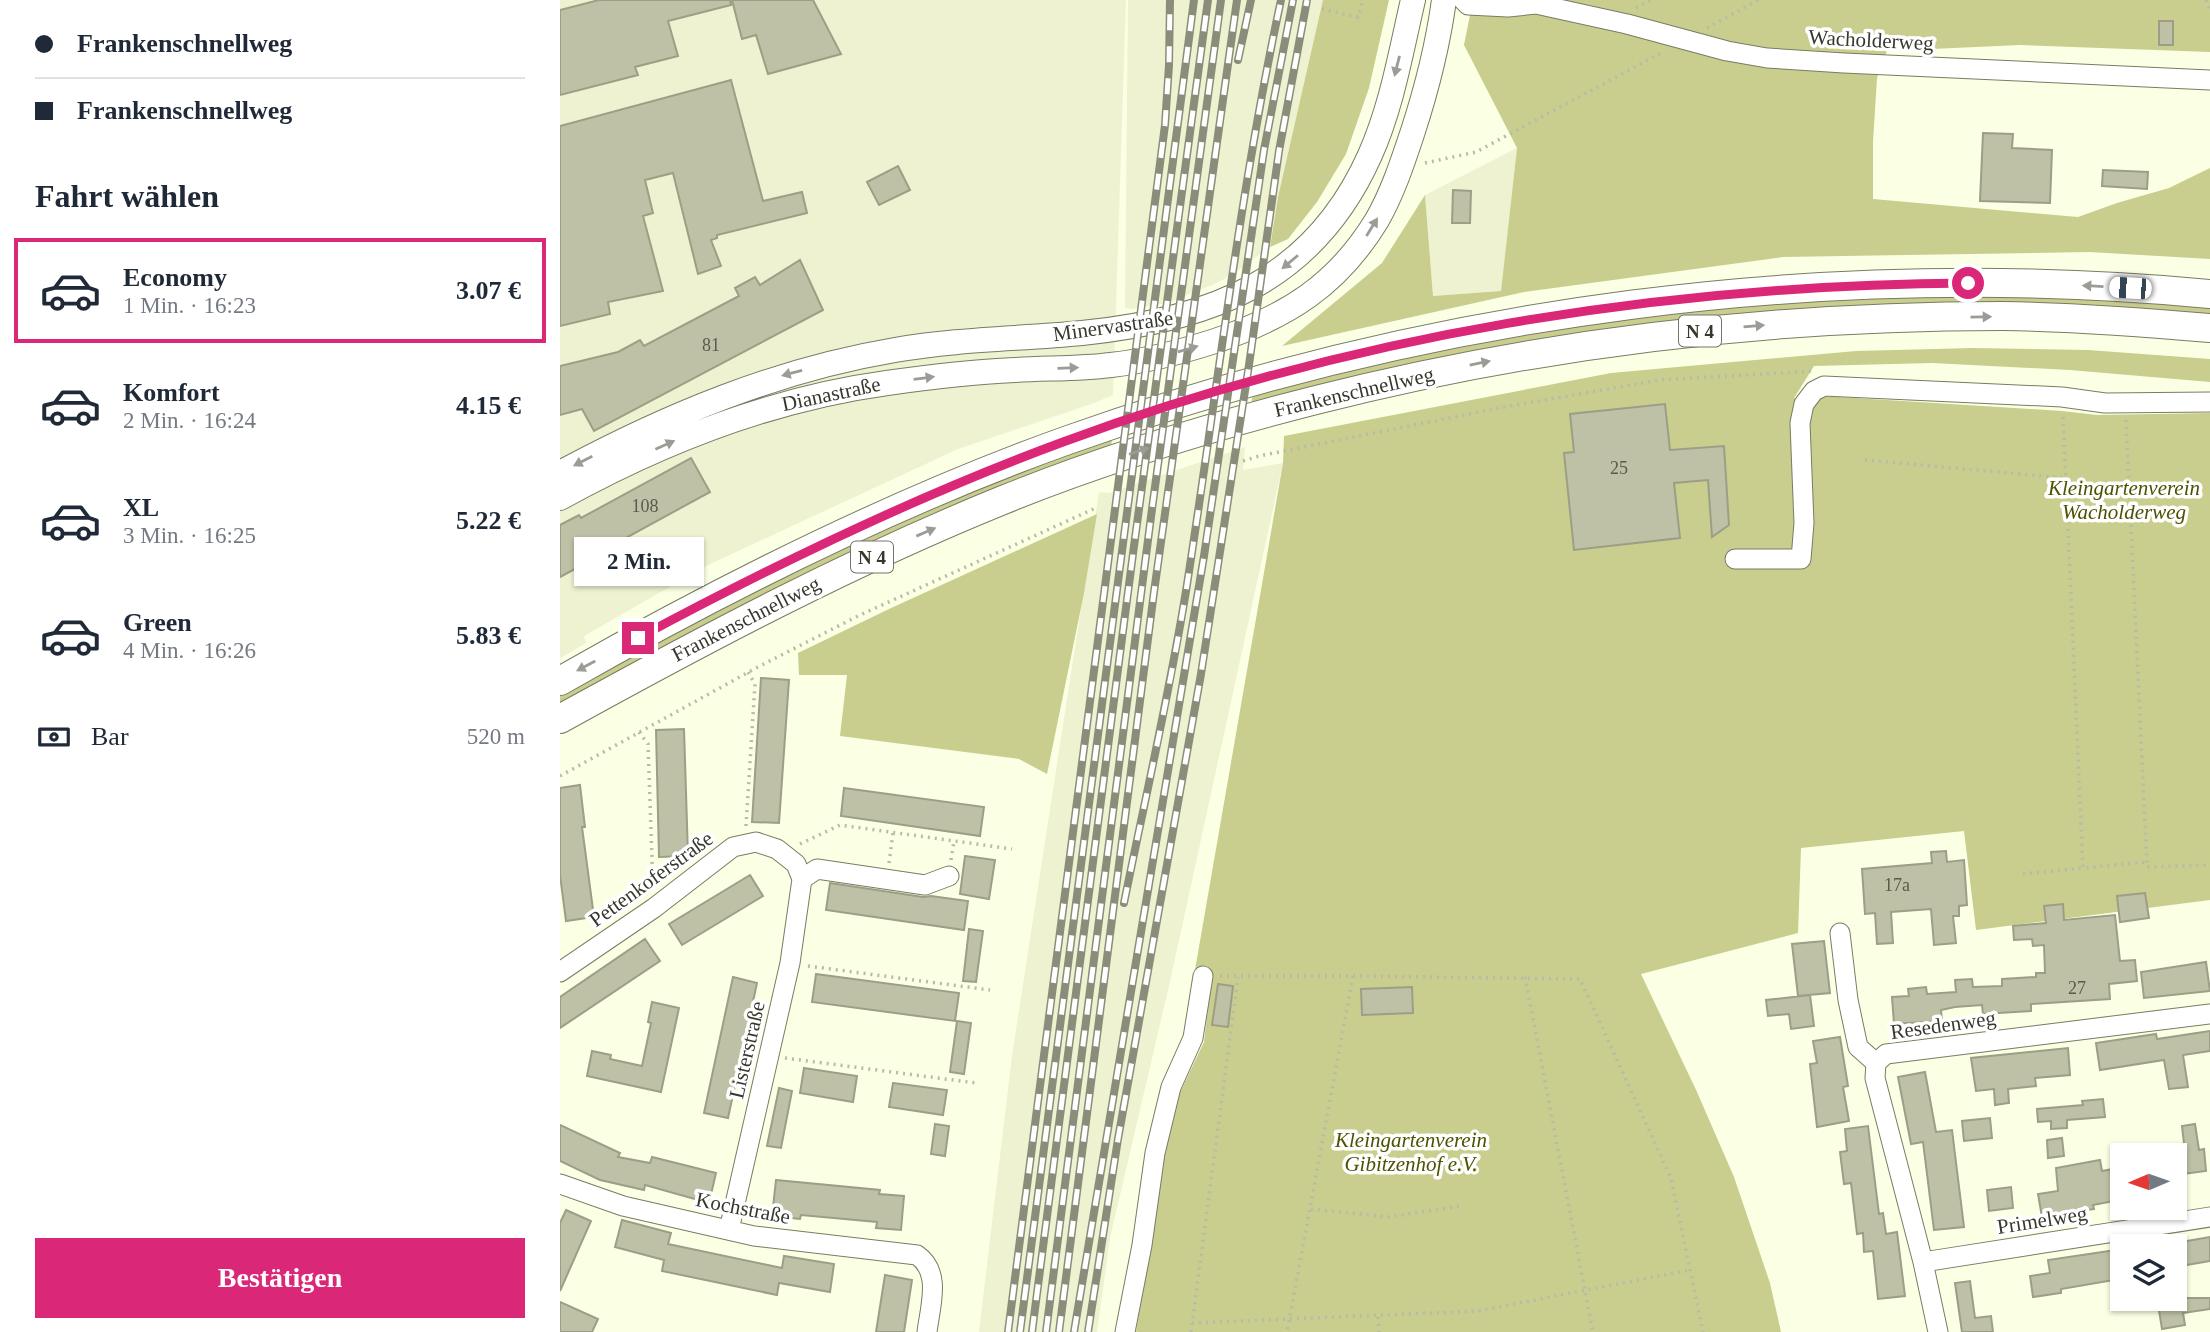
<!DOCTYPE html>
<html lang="de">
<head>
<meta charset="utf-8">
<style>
	body { margin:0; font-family:"Times New Roman",serif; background:#f6f6f7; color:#1f2937; height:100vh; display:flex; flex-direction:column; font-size:26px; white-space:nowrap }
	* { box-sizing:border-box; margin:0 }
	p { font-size:23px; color:#747a83 }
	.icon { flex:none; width:38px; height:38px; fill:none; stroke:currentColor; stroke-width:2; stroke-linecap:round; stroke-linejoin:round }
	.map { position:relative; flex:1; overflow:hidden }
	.side { display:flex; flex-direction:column; background:#fff; width:560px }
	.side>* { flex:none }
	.banner { display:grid; align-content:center; height:154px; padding:0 35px; background:#fff }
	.needle { width:46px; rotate:268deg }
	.buttons { position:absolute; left:1550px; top:1143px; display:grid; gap:14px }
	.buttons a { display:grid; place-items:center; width:77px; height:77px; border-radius:0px; background:#fff; box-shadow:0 2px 5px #0004; font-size:35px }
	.end { position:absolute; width:32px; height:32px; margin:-16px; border:9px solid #db2777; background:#fff; box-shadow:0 0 0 4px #fff }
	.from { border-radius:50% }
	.bubble { position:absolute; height:49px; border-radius:0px; background:#fff; box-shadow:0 2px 5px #0004; font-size:23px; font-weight:800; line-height:49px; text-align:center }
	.car { position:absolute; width:21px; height:42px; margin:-21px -10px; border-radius:9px; box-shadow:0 0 5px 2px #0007; background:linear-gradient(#fff 24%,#345 0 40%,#fff 0 76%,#345 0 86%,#fff 0) }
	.banner b { display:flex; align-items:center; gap:24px; height:66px; font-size:26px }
	.banner b+b { border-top:2px solid #e0e1e3 }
	.banner i { width:18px; height:18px; background:#1f2937 }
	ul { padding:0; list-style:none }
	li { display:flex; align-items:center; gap:21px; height:105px; margin:0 14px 10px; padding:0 21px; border:4px solid transparent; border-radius:0px }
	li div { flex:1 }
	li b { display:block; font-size:26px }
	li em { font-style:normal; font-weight:800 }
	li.current { border-color:#db2777 }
	li>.icon { width:63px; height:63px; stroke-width:1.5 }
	h2 { padding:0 35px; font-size:32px; line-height:84px }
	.pay { display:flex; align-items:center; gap:18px; height:77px; padding:0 35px; font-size:26px }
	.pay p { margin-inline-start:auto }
	.primary-button { display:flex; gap:14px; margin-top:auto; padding:14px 35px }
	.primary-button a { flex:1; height:80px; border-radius:0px; background:#db2777; color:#fff; font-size:28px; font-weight:800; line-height:80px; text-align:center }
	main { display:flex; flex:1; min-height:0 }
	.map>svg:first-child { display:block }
	.built { fill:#eef2d0 }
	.green { fill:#c9ce8e }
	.building { fill:#bec1a6; stroke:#9c9f85; stroke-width:2 }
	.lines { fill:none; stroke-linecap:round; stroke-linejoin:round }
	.minor-casing { stroke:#797c63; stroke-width:21 }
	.major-casing { stroke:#797c63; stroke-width:26 }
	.highway-casing { stroke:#797c63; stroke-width:30 }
	.path { stroke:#b8bba5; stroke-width:3.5; stroke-dasharray:2 5; stroke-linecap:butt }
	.minor { stroke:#fff; stroke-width:19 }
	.major { stroke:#fff; stroke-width:24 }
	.highway { stroke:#fff; stroke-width:28 }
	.rail-casing { stroke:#8b8d7b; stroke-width:8 }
	.rail { stroke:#fff; stroke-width:5; stroke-dasharray:16; stroke-linecap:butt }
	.oneway { fill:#9b9c96 }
	.route { stroke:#db2777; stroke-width:9 }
	.labels { text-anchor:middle; stroke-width:7; stroke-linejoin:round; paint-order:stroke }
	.number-label { font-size:18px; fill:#595a4b }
	.shield { fill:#fff; stroke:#73746c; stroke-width:2 }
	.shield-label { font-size:19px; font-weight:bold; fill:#37382d }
	.street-label { font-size:21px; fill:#37382d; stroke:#fff }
	.park-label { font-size:21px; font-style:italic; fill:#4e5100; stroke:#fff }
</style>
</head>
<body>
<main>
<section class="side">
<div class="banner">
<b><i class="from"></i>Frankenschnellweg</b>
<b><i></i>Frankenschnellweg</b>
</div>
<h2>Fahrt wählen</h2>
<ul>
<li class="current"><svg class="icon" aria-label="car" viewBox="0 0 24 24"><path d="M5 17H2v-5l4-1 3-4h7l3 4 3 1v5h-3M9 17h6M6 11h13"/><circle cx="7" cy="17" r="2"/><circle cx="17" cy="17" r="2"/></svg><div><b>Economy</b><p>1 Min. · 16:23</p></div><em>3.07 €</em></li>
<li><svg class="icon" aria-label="car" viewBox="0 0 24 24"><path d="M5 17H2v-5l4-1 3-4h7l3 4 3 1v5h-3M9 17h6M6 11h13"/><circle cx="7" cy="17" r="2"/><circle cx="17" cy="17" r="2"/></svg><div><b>Komfort</b><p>2 Min. · 16:24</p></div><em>4.15 €</em></li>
<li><svg class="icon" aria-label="car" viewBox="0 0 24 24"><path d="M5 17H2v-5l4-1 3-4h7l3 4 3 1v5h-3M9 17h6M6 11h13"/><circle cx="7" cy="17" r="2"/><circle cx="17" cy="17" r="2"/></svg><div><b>XL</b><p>3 Min. · 16:25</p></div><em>5.22 €</em></li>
<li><svg class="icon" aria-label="car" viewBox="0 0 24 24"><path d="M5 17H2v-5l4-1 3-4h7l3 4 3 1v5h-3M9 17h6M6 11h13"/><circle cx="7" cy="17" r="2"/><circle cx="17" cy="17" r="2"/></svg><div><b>Green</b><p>4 Min. · 16:26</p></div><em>5.83 €</em></li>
</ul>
<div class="pay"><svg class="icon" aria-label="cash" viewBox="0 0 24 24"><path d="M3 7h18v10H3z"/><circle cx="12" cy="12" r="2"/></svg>Bar<p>520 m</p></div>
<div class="primary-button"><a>Bestätigen</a></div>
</section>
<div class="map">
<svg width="1650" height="1332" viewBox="0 0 1650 1332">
	<rect width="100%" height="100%" fill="#fbffe3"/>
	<path class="built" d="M0,0H566L553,395L534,403L398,449L146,566L24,636L26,643L0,658Z
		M568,0H763L718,197L710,247L672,275L652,285L607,303L572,309L565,308Z
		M957,148L941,291L873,296L865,195Z
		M685,447L683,470L723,463L611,977L550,1238L537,1332H419L452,1056L539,492L549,493Z"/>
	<path class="green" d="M763,0H829L809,88L786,154L757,202L728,239L710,247L718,197Z
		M913,0H1650V52L1460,45L1327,51L1317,78L1313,142V199L1518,217L1557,203L1609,188L1650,168V259L1529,252L1223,257L964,292L722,346L822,263L865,195L873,296L941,291L957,148L904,45Z
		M1503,296L1650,305V318L1388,307L691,406L693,392L775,372L1010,324L1258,298Z
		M1413,348L1528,350L1650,359V382L1510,370L1372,363L1254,366L1234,398L1252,405L1263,396L1502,411L1537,415L1650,413V900L1416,930L1404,831L1241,848L1238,933L1081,974L1137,1092L1174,1177L1210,1283L1221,1332H576L603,1152L615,1103L644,1042L652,972L635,970L723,463L724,436L1051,373L1296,351Z
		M553,436L550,450L0,707V694L118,628L335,521Z
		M537,514L524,593L487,774L459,759L280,736L287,675H239L238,653L329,609Z"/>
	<path class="building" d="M39,0H170L171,5L108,21L118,56L75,67L78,75L0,95V10Z
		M172,0H253L281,54L208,74L196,35L182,39Z
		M1599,21H1613V45H1599Z
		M171,80L203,201L242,192L247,213L157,235V238L151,240L161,266L138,274L113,173L85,180L93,213L83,216L103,291L48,302L50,314L0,326V126Z
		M1423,133L1453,134L1452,148L1492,150L1490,203L1420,201Z
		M338,166L350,190L319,205L307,182Z
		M1543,170L1588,172L1587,189L1542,186Z
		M893,190L911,191L910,223H892Z
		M240,260L263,310L34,431L22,409L0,415V366L58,352L80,340L84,346L179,296L175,288L195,277L200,285Z
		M1105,404L1110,450L1164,446L1169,525L1152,537L1148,480L1114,483L1120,538L1014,550L1004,453L1014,452L1010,414Z
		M131,458L150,492L40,552L41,555L0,577V525L19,515L21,518Z
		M201,678L229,680L219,823L192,822Z
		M124,729L128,856L99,857L96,730Z
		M20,785L25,827H22L34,917L6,921L0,875V788Z
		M284,788L424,807L420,836L281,816Z
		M1386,851L1387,862L1404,860L1407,905L1399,906V916H1393L1396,943L1374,945L1371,909L1331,912L1333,943L1317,944L1315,913L1305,914L1302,869L1372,863L1371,852Z
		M405,856L435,860L429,899L400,894Z
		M190,875L203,896L122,945L109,924Z
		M270,883L363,897L371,896L408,901L404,930L266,910Z
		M1585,893L1589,918L1560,922L1557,896Z
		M1503,904L1504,920L1555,915L1560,961L1575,960L1577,981L1549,984L1550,999L1471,1004V1011L1423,1014L1422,1005L1395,1007L1381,1010L1382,1021L1334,1024L1332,997L1349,996L1348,989L1366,987L1367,994L1396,992L1395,980L1412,979L1413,987L1442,986V979L1476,977V973H1485L1484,945L1473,946L1472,939L1454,940L1453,926L1486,923L1484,906Z
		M409,929L423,931L416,982L403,981Z
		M85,939L100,961L0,1028V997Z
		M1264,941L1270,993L1238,996L1232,944Z
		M1646,962L1650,991L1584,998L1581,972Z
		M256,974L399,993L395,1021L252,1002Z
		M173,977L197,983L168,1118L144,1113Z
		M658,984L673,986L668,1027L652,1025Z
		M852,987L853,1013L802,1015L801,989Z
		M1250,995L1254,1026L1231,1029L1229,1014L1208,1016L1206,1000Z
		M92,1002L119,1008L101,1092L27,1076L32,1051L51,1055L50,1059L82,1066L91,1023L88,1022Z
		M397,1021L411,1023L404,1074L390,1072Z
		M1650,1031V1051L1623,1055L1628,1087L1609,1089L1604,1060L1540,1070L1536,1043L1596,1034L1597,1039Z
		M1280,1037L1288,1086L1283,1087L1289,1121L1257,1127L1250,1064L1257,1063L1253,1041Z
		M1508,1048L1510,1075L1475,1078L1476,1086L1448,1089L1449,1103L1435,1105L1434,1089L1416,1091L1411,1058Z
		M244,1068L297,1076L293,1102L240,1093Z
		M1365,1072L1376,1132L1392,1130L1404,1227L1374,1230L1363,1142L1351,1144L1338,1077Z
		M333,1083L387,1090L383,1115L329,1107Z
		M219,1088L232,1091L221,1148L207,1146Z
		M1543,1099L1545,1117L1507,1120V1128L1491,1129V1121L1478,1122L1477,1109L1523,1105L1522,1101Z
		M1430,1118L1432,1138L1404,1141L1402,1121Z
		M375,1124L389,1126L385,1156L371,1154Z
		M1635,1124L1639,1150L1644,1149L1646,1171L1615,1175V1163L1626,1161L1622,1126Z
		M0,1125L60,1153L58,1157L90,1163L92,1157L156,1173L149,1203L85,1185L84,1190L40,1180L0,1161Z
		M1308,1126L1319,1214L1323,1213L1326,1234L1337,1232L1345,1296L1318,1299L1313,1251L1304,1252L1303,1233L1297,1234L1291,1183L1284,1184L1280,1152L1287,1151L1285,1129Z
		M1502,1138L1504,1156L1488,1158L1487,1140Z
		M1540,1160L1542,1171L1553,1169L1559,1200L1533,1205L1534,1209L1482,1217L1478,1194L1498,1191L1496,1168Z
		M216,1180L320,1190L319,1194L344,1196L341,1230L316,1228L317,1222L241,1215L240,1219L212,1216Z
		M1451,1187L1453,1208L1429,1211L1427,1190Z
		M6,1210L31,1221L0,1291V1223Z
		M62,1220L111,1233L108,1244L222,1268L224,1256L274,1264L270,1292L219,1283L217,1295L102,1271L104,1260L55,1247Z
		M1650,1237V1261L1615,1267V1243Z
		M1563,1249V1271L1559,1272L1560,1279L1501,1289V1293L1473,1297L1470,1276L1490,1273L1488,1260Z
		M325,1275L352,1280L344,1332H316Z
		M1410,1281L1415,1318L1431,1316L1433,1332H1402L1395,1283Z
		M1597,1298H1650V1309L1623,1313L1625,1325L1602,1329Z
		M0,1302L38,1319L32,1332H0Z"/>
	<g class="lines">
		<defs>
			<path id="minor" d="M903,0L908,5L948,7L976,4L1067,24L1167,51L1207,58L1284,63L1650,80
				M1175,559H1241L1244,523L1240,423L1244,404L1254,391L1264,386L1502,397L1545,403L1650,402
				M242,879L257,869L365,885L389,876
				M1280,933L1288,1000L1298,1047L1316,1063
				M0,972L94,908L173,847L196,842L217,849L236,864L242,879
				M0,1184L63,1206L194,1236L357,1255C382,1272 370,1307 367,1332
				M169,1230L230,963L242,879
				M1363,1262L1650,1217
				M565,1332L582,1245L595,1153L611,1087L633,1038L643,976
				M1378,1332L1363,1262L1315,1078L1316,1063L1326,1054L1650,1014"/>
			<path id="major" d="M0,473C106,416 216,370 335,350C397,339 460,339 522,333C651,320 754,281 810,155C832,106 841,51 853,0
				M0,498C103,441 210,399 327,383C369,377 412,372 455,370C487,368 519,369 551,365C586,361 621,352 655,341C726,317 777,286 817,220C833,192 843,161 853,131C867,88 878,44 884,0"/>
			<path id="highway" d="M0,681C163,588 332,503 508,440C873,310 1265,258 1650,294
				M0,719C145,639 290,562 443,500C544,459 650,427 756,400C981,343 1210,316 1442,316C1512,317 1581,322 1650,328"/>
		</defs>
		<use href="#minor" class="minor-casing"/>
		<use href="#major" class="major-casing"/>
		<use href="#highway" class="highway-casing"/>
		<path class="path" d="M1646,0L1650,10
			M1076,8L1090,0
			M762,9L798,17L803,0
			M1147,28L1198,0
			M865,163L916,152L1101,53
			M1503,417L1523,868L1586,862
			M1566,420L1587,867L1650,865
			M1305,460L1505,478
			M683,461L699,456L939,408L1100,380L1254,371
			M79,732L88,744L93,887
			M0,776L196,668L300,615L538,507
			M186,826L195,684L188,672
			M240,844L280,825L452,849
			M391,860L394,841
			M329,863L333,833
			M1463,874L1523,868
			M248,966L430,990
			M660,976H793L727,1332
			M793,976L1020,979L1111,1178L1143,1332
			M965,977L1033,1332
			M225,1058L416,1083
			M751,1209L828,1217L900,1206
			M818,1317L819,1332
			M632,1323L918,1311L1130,1270
			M631,1332L678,977"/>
		<use href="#minor" class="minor"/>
		<use href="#major" class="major"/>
		<use href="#highway" class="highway"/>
		<defs>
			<path id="rail" d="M678,60L691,0
				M564,903C585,799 609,696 626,591C657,394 679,195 721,0
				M448,1332L605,125L609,65L610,0
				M460,1332L634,0
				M472,1332L574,546L648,0
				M486,1332L592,509L661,0
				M499,1332L594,592L677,0
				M514,1332L644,556L704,150L733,0
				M528,1332L558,1139L641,674L689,365L719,151L747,0"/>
		</defs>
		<use href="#rail" class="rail-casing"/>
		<use href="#rail" class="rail"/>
	</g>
	<defs><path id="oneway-solid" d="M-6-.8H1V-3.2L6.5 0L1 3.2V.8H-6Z" transform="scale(1.75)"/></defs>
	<g class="oneway">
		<use href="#oneway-solid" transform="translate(837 66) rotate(104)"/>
		<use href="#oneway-solid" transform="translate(812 227) rotate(-58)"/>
		<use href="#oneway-solid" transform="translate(730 262) rotate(140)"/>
		<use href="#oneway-solid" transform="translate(1533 286) rotate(-177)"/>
		<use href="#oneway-solid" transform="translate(1421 317) rotate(-1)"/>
		<use href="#oneway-solid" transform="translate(1194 326) rotate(-5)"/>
		<use href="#oneway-solid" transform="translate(628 349) rotate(-16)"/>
		<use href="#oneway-solid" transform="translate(920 363) rotate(-11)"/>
		<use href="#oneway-solid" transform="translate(508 368) rotate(-2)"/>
		<use href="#oneway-solid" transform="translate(232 373) rotate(165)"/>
		<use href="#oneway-solid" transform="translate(364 378) rotate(-7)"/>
		<use href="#oneway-solid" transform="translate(105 445) rotate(-24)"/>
		<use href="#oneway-solid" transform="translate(579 451) rotate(-18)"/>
		<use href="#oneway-solid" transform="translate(23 461) rotate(153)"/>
		<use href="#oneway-solid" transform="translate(366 532) rotate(-23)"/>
		<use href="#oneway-solid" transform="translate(26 666) rotate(152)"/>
	</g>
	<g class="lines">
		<path class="route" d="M78,638C216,564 356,496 503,442C792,335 1101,285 1408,283"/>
	</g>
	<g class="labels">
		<g class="number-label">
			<text x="151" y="351">81</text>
			<text x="1059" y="474">25</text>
			<text x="85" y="512">108</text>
			<text x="1337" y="891">17a</text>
			<text x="1517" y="994">27</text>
		</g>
		<g class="shield">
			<rect x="1119" y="315.5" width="42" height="31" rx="5"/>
			<rect x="291" y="541.5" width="42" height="31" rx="5"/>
		</g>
		<g class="shield-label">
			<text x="1140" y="338">N 4</text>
			<text x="312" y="564">N 4</text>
		</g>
		<g class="street-label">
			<text transform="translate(1311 40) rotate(3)" y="7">Wacholderweg</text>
			<text transform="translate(553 326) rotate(-8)" y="7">Minervastraße</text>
			<text transform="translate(794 392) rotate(-13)" y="7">Frankenschnellweg</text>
			<text transform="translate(271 394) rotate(-12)" y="7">Dianastraße</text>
			<text transform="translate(186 619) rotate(-27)" y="7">Frankenschnellweg</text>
			<text transform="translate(91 879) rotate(-36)" y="7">Pettenkoferstraße</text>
			<text transform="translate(1383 1025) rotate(-8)" y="7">Resedenweg</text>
			<text transform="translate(187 1050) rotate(-77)" y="7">Listerstraße</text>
			<text transform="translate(183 1208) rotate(11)" y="7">Kochstraße</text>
			<text transform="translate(1482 1220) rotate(-9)" y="7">Primelweg</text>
		</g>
		<g class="park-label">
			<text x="1564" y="495">Kleingartenverein<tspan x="1564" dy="24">Wacholderweg</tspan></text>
			<text x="851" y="1147">Kleingartenverein<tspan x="851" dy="24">Gibitzenhof e.V.</tspan></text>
		</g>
	</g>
</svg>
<div class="buttons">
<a><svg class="needle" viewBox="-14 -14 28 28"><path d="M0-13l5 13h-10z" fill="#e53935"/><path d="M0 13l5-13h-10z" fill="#747a83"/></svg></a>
<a><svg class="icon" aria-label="layers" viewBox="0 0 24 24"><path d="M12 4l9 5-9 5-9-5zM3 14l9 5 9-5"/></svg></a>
</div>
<i class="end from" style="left:1408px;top:283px"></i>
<i class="end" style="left:78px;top:638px"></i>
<div class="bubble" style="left:14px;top:537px;width:130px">2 Min.</div>
<i class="car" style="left:1570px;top:288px;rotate:273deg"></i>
</div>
</main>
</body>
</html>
